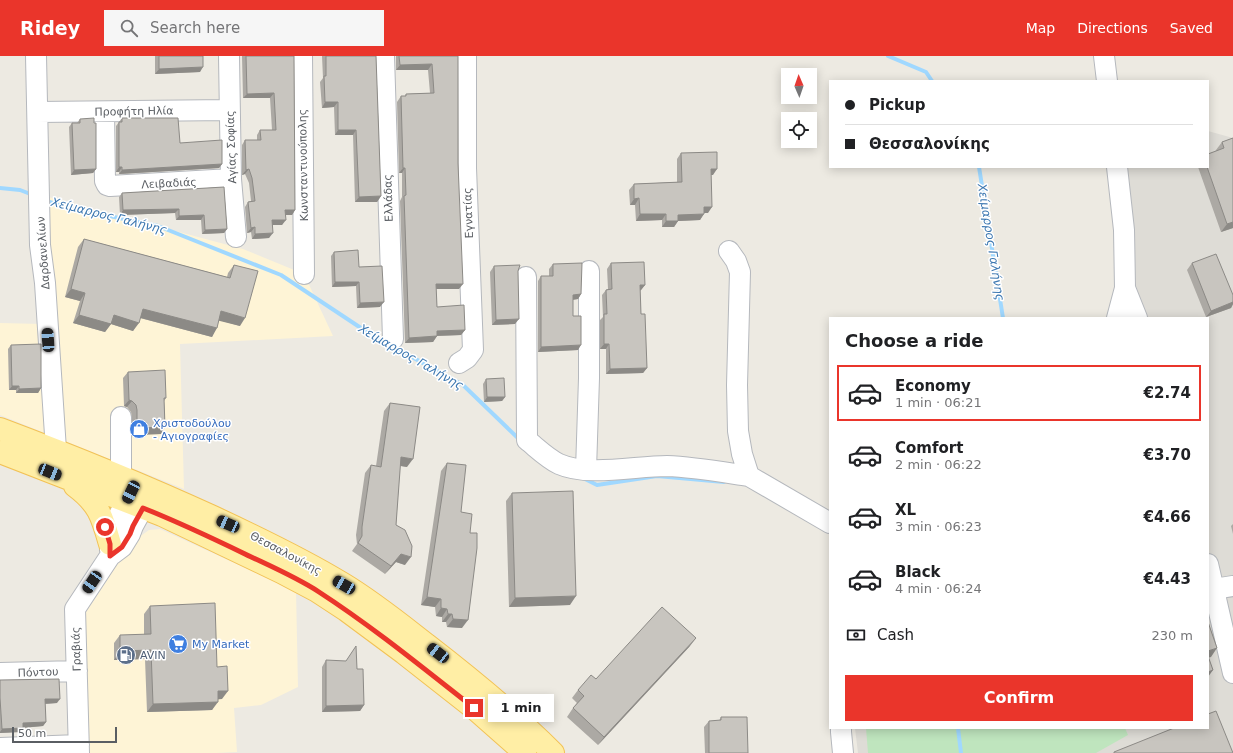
<!DOCTYPE html>
<html lang="en">
<head>
<meta charset="utf-8">
<style>
	body { margin:0; font-family:"DejaVu Sans",sans-serif; background:#f6f6f6; color:#202124; height:100vh; display:flex; flex-direction:column; font-size:15px; white-space:nowrap }
	* { box-sizing:border-box; margin:0 }
	p { font-size:13px; color:#757577 }
	.icon { flex:none; width:22px; height:22px; fill:none; stroke:currentColor; stroke-width:2; stroke-linecap:round; stroke-linejoin:round }
	.map { position:relative; flex:1; overflow:hidden }
	.side { position:absolute; left:829px; top:261px; width:380px; height:412px; display:flex; flex-direction:column; background:#fff; border-radius:0px; box-shadow:0 2px 10px #0003 }
	.side>* { flex:none }
	.hud { position:absolute; left:829px; top:24px; width:380px; height:88px; border-radius:0px; box-shadow:0 2px 10px #0003; display:grid; align-content:center; height:88px; padding:0 16px; background:#fff }
	.needle { width:26px; rotate:358deg }
	.fabs { position:absolute; left:781px; top:12px; display:grid; gap:8px }
	.fabs a { display:grid; place-items:center; width:36px; height:36px; border-radius:0px; background:#fff; box-shadow:0 2px 10px #0003; font-size:20px }
	.scale { position:absolute; left:12px; bottom:10px; width:105px; box-sizing:border-box; padding-left:4px; border:2px solid #5a5e63; border-top:0; font-size:11px; line-height:14px; white-space:nowrap; color:#5a5e63; -webkit-text-stroke:3px #fff; paint-order:stroke }
	.end { position:absolute; width:18px; height:18px; margin:-9px; border:5px solid #ea352b; background:#fff; box-shadow:0 0 0 2px #fff }
	.from { border-radius:50% }
	.bubble { position:absolute; height:28px; border-radius:0px; background:#fff; box-shadow:0 2px 10px #0003; font-size:13px; font-weight:600; line-height:28px; text-align:center }
	.car { position:absolute; width:12px; height:24px; margin:-12px -6px; border-radius:5px; box-shadow:0 0 3px 1px #0007; background:linear-gradient(#222 24%,#8ab4d8 0 40%,#222 0 76%,#8ab4d8 0 86%,#222 0) }
	.hud b { display:flex; align-items:center; gap:14px; height:38px; font-size:15px }
	.hud b+b { border-top:1px solid #e0e0e0 }
	.hud i { width:10px; height:10px; background:#202124 }
	ul { padding:0; list-style:none }
	li { display:flex; align-items:center; gap:12px; height:56px; margin:0 8px 6px; padding:0 8px; border:2px solid transparent; border-radius:0px }
	li div { flex:1 }
	li b { display:block; font-size:15px }
	li em { font-style:normal; font-weight:600 }
	li.active { border-color:#ea352b }
	li>.icon { width:36px; height:36px; stroke-width:1.5 }
	h2 { padding:0 16px; font-size:18px; line-height:48px }
	.pay { display:flex; align-items:center; gap:10px; height:44px; padding:0 16px; font-size:15px }
	.pay p { margin-inline-start:auto }
	.action { display:flex; gap:8px; margin-top:auto; padding:8px 16px }
	.action a { flex:1; height:46px; border-radius:0px; background:#ea352b; color:#fff; font-size:16px; font-weight:600; line-height:46px; text-align:center }
	header { display:flex; align-items:center; gap:24px; box-sizing:border-box; height:56px; padding:0 20px; background:#ea352b; color:#fff }
	header strong { font-size:19px }
	nav { display:flex; gap:22px; margin-inline-start:auto; font-size:14px }
	.search { width:280px; height:36px; background:#f6f6f6; display:flex; align-items:center; gap:10px; box-sizing:border-box; padding:0 14px; border-radius:0px; color:#757577; font-size:15px }
	.map>svg:first-child { display:block }
	.commercial { fill:#fef4d6 }
	.industrial { fill:#dedcd6 }
	.green { fill:#bfe5be }
	.lines { fill:none; stroke-linecap:round; stroke-linejoin:round }
	.stream { stroke:#a0d8ff; stroke-width:4 }
	.minor-casing { stroke:#b5b8bd; stroke-width:22 }
	.major-casing { stroke:#f2c256; stroke-width:24 }
	.minor { stroke:#fff; stroke-width:20 }
	.major { stroke:#ffeea5; stroke-width:22 }
	.wall { fill:#aca9a4 }
	.shaded-wall { fill:#8c8a86 }
	.building { fill:#c8c5bf; stroke:#8c8a86 }
	.route { stroke:#ea352b; stroke-width:5 }
	.labels { text-anchor:middle; stroke-width:3; stroke-linejoin:round; paint-order:stroke }
	.street-label { font-size:11px; fill:#5a5e63; stroke:#fff }
	.shop-label { font-size:11px; fill:#366cbe; stroke:#fff; text-anchor:start }
	.service-label { font-size:11px; fill:#4e5e75; stroke:#fff; text-anchor:start }
	.water-label { font-size:12px; font-style:italic; fill:#3d78b1; stroke:#fff }
</style>
</head>
<body>
<header>
<strong>Ridey</strong>
<div class="search"><svg class="icon" aria-label="search" viewBox="0 0 24 24"><circle cx="10" cy="10" r="6"/><path d="M15 15l6 6"/></svg>Search here</div>
<nav><a>Map</a><a>Directions</a><a>Saved</a></nav>
</header>
<div class="map">
<svg width="1233" height="697" viewBox="0 0 1233 697">
	<rect width="100%" height="100%" fill="#edeae2"/>
	<path class="commercial" d="M37,138L243,193L304,218L333,280L180,288L184,433L0,359V267L41,268Z
		M160,473L296,535L298,631L261,649L234,652L237,696L216,697H86L81,564L131,487L149,474Z"/>
	<path class="industrial" d="M1208,75L1233,82V697H858L855,672H1208V262H1139L1113,111H1208Z"/>
	<path class="green" d="M866,672H1125L1128,679L1096,697H868Z"/>
	<g class="lines">
		<path class="stream" d="M888,0L926,16L932,25
			M979,111L1003,262
			M0,132L20,134L33,139
			M44,144L61,150L158,170L281,219L370,278L463,329L521,385
			M583,422L597,429L657,420L724,426
			M958,672L961,697"/>
		<defs>
			<path id="minor" d="M36,0L40,189L45,227L56,394
				M229,0L231,123L236,181
				M302,0L304,218
				M384,0L393,283
				M1104,0L1107,25
				M38,56L229,54
				M104,56L105,125L107,129L110,130L231,123
				M1117,111L1124,174L1125,232L1117,262
				M729,195L736,205L740,216L737,329L738,375L742,398L749,420L830,467
				M526,221L527,384C537,392 547,402 559,408C588,421 635,410 667,410C694,411 722,416 749,420
				M1125,232L1137,262
				M459,307L467,302L473,294L466,112V0
				M121,361V421
				M586,414L589,322V215
				M110,494C109,471 124,451 134,431
				M1208,508L1233,617
				M1214,533L1233,530
				M0,617L77,615
				M841,672V676L843,697
				M0,692L79,689
				M79,697L75,553L110,500L122,491L130,478L133,470L151,437"/>
			<path id="major" d="M0,373C72,400 143,429 213,461C258,482 302,503 343,528C373,546 400,568 427,589C471,623 514,658 553,697
				M0,396L162,459L281,516L317,535L346,554L404,597L474,652L525,697
				M75,430C99,448 102,460 110,488"/>
		</defs>
		<use href="#minor" class="minor-casing"/>
		<use href="#major" class="major-casing"/>
		<use href="#minor" class="minor"/>
		<use href="#major" class="major"/>
	</g>
	<path class="wall" d="M155,0H203L200,16L155,18Z
		M242,0H294L295,154L292,159H286L282,169H273L269,182L252,183L251,176L247,177L245,151L248,146L251,145L249,127L245,118L242,119V89L245,84H257V79L260,74H272L270,42H243Z
		M322,0H376L381,140L377,146H355L353,79H335L334,51L322,52L320,26L323,22Z
		M396,0H458L459,233H436L437,251L465,274L461,279L437,280L433,286L405,287L400,145L402,141V117H399L397,46L401,40H405L406,38L430,37L428,14H396Z
		M122,62L180,87L222,108L219,112L119,118V116H116V70Z
		M80,63L96,113L93,117L71,119L69,71L72,67H77Z
		M1233,82V172L1221,176L1198,111H1208L1216,94L1222,86Z
		M681,97L713,119H711L708,157H704L700,164L678,165L674,171H662V164L636,165L635,149H630L629,134L634,128L677,126V103Z
		M224,131L227,173L224,177L202,178L201,164H176L175,157L120,159L119,141L122,137Z
		M84,183L227,221L228,217L234,209L240,270L219,264L212,281L140,262L133,275L111,268L105,276L73,267L80,245L65,241L78,191Z
		M334,196L359,211L380,251L357,252L356,230L332,231L331,200Z
		M611,207L645,229L641,234L640,235L641,258L647,312L643,317L606,318V293H600V264L603,261L602,239L606,234L608,233L607,213Z
		M1192,207L1233,239V248L1231,252L1206,261L1187,214Z
		M553,208L581,238L578,243L573,244V260L578,294L538,296V225L541,220H549V213Z
		M494,210L518,215L515,268L492,269L490,216Z
		M11,289L41,332L38,337H16V334H9L8,293Z
		M128,316L166,342L164,345L165,371L161,378L132,379V361L131,356L127,351L124,350L123,322Z
		M486,323L505,341L502,345L484,346L483,328Z
		M390,347L407,411L400,410L396,469L405,509L396,506L385,518L352,495L357,488L356,479L365,417L371,409L376,410L384,355Z
		M447,407L461,456L462,572L447,571L446,566H442V561L436,560L435,551L421,549L441,415Z
		M512,437L570,549L509,551L506,445Z
		M1233,468V478L1231,470Z
		M150,550L217,611L222,643H218L212,654L147,656L145,603L114,604V587L120,579H144V558Z
		M690,590L598,689L567,661L573,652L577,647L572,642L578,634L596,623Z
		M326,604L357,613L364,649L360,655L322,656V611Z
		M0,624L57,647L45,648L46,666L43,670L23,672L20,676L0,677Z
		M721,661L748,697H705L704,671L709,665H719Z"/>
	<path class="shaded-wall" d="M432,8L428,14H396L400,9Z
		M203,11L200,16L155,18L159,13Z
		M274,37L270,42H243L247,38Z
		M325,46H338L334,51L322,52Z
		M338,74H356L353,79H335Z
		M222,108L219,112L119,118L122,114Z
		M119,111H122L119,116H116Z
		M403,112H405L402,117H399Z
		M96,113L93,117L71,119L74,114Z
		M249,113L245,118L242,119L246,114Z
		M711,113H717L713,119H707Z
		M381,140L377,146H355L359,141Z
		M639,142L635,149H630L634,143Z
		M704,151H712L708,157H700Z
		M179,153L175,157L120,159L123,154Z
		M285,154H295L292,159H282Z
		M640,158H666L662,164L636,165Z
		M704,158L700,164L678,165L674,171H662L666,165L678,159Z
		M204,159L201,164H176L179,160Z
		M272,164H286L282,169H269Z
		M1233,166V172L1221,176L1227,168Z
		M255,171L251,176L247,177L251,172Z
		M227,173L224,177L202,178L205,174Z
		M273,177L269,182L252,183L255,178Z
		M335,226H359L356,230L332,231Z
		M436,228H463L459,233H432Z
		M640,229H645L641,234L636,235Z
		M71,233L85,237L80,245L65,241Z
		M581,238L578,243L569,244L573,239Z
		M384,246L380,251L357,252L360,247Z
		M1233,246V248L1231,252L1206,261L1211,255Z
		M143,253L217,272L212,281L137,261Z
		M221,255L245,262L240,270L216,264Z
		M79,259H114L139,267L133,275L111,268L105,276L73,267Z
		M519,263L515,268L492,269L496,264Z
		M465,274L461,279L433,280L437,275Z
		M437,280L433,286L405,287L409,282Z
		M604,288H609L606,293H600Z
		M581,289L578,294L538,296L541,291Z
		M647,312L643,317L606,318L610,313Z
		M12,330H19L16,334H9Z
		M41,332L38,337H16L19,333Z
		M487,341H505L502,345L484,346Z
		M129,344L132,345L127,351L124,350Z
		M165,371L161,378L132,379L137,372Z
		M401,401L413,403L407,411L396,409Z
		M401,498L411,501L405,509L396,506L385,518L391,510Z
		M576,540L570,549L509,551L515,542Z
		M427,541L441,543L435,551L421,549Z
		M441,552L447,553L442,561L436,560Z
		M448,558H452L446,566H442Z
		M453,563L468,564L462,572L447,571Z
		M696,582L690,590L598,689L604,681Z
		M1217,592L1211,601L1208,602V595Z
		M151,594L145,603L114,604L120,595Z
		M1213,614L1208,621V616Z
		M218,635H228L222,643L212,644Z
		M45,643H60L57,647L42,648Z
		M218,646L212,654L147,656L153,648Z
		M364,649L360,655L322,656L326,650Z
		M46,666L43,670L20,672L23,667Z
		M23,672L20,676L0,677V676L2,673Z"/>
	<path class="building" d="M159,0H203V11L159,13Z
		M246,0H294L295,154H285L286,164H272L273,177L255,178V171L251,172L248,146L255,145L252,122L249,113L246,114L245,84H261L260,74H276L274,37L247,38Z
		M326,0H376L381,140L359,141L356,74H338V46H325L324,20H326Z
		M399,0H458V107L463,228H436L437,251L464,249L465,274L437,275V280L409,282L404,140L406,139L405,112H403L401,40H406V38L434,37L432,8L400,9Z
		M94,62V67H96V113L74,114L72,67H80V63Z
		M122,62H178L180,87L222,84V108L122,114V111H119V66H122Z
		M1233,82V166L1227,168L1207,111H1208V98L1224,92L1222,86Z
		M717,96V113H711L712,151H704V158L678,159V165H666V158H640L639,142L634,143V128L682,126L681,97Z
		M224,131L227,173L205,174L204,159L179,160V153L123,154L122,137Z
		M84,183L230,222L234,209L258,215L245,262L221,255L217,272L143,253L139,267L114,259L111,268L79,259L85,237L71,233Z
		M358,194L359,211L382,210L384,246L360,247L359,226H335L334,196Z
		M1216,198L1233,239V246L1211,255L1192,207Z
		M644,206L645,229H640L641,258H645L647,312L610,313L609,288H604V258H607L606,234L612,233L611,207Z
		M582,207L581,238L573,239V260H581V289L541,291V220H553V208Z
		M520,209L518,215L519,263L496,264L494,210Z
		M41,288V332L19,333V330H12L11,289Z
		M165,314L166,342H164L165,371L137,372V354L136,349L132,345L129,344L128,316Z
		M504,322L505,341H487L486,323Z
		M390,347L420,351L413,403L401,401L396,469L405,474L412,490L411,501L401,498L391,510L358,487L362,480V471L371,409L381,411Z
		M447,407L466,409L461,456L472,458L470,477H477V492L468,564L453,563L452,558H448L447,553L441,552V543L427,541Z
		M573,435L576,540L515,542L512,437Z
		M215,547L217,611L227,610L228,635H218V646L153,648L151,594L120,595V579L151,578L150,550Z
		M662,551L696,582L604,681L573,652L584,640L578,634L591,619L596,623Z
		M1208,566L1217,592L1208,595Z
		M356,590L357,613H363L364,649L326,650V604L346,605Z
		M1208,600L1213,614L1208,616Z
		M59,623L60,643H45L46,666L23,667V672L2,673L0,642V624Z
		M1216,655L1233,697H1114V696L1174,672H1208V658Z
		M721,661H747L748,697H709V665L721,664Z"/>
	<g class="lines">
		<path class="route" d="M105,471L110,488V500L122,491L130,478L133,470L143,452C178,466 212,482 245,498C270,510 296,521 319,536C373,571 423,612 474,652"/>
	</g>
	<defs>
		<symbol id="shop-disc" viewBox="-11 -11 22 22"><circle r="9.5" fill="#3f7fe0" stroke="#fff"/><path d="M-5-2.5h2.3a2.7 3.5 0 0 1 5.4 0H5L5.5 6h-11ZM-1.5-2.5h3a1.5 2.3 0 0 0-3 0Z" fill="#fff"/></symbol>
		<symbol id="supermarket-disc" viewBox="-11 -11 22 22"><circle r="9.5" fill="#3f7fe0" stroke="#fff"/><path d="M-6-5.5h2.5l.6 2H6L4.5 2H-2.5L-4.4-4H-6ZM-1.5 3.2a1.3 1.3 0 1 0 .1 0ZM3 3.2a1.3 1.3 0 1 0 .1 0Z" fill="#fff"/></symbol>
		<symbol id="fuel-disc" viewBox="-11 -11 22 22"><circle r="9.5" fill="#5c6f8a" stroke="#fff"/><path d="M-5.5-6h7V0h2V4h1.3V-2.5L3-4.5l.8-.8L6-3V5H2.5V1h-1V6h-7ZM-4.2-4.7v3.2H.2V-4.7Z" fill="#fff"/></symbol>
	</defs>
	<g fill-rule="evenodd">
		<use href="#shop-disc" x="128" y="362" width="22" height="22"/>
		<use href="#supermarket-disc" x="167" y="577" width="22" height="22"/>
		<use href="#fuel-disc" x="115" y="588" width="22" height="22"/>
	</g>
	<g class="labels">
		<g class="street-label">
			<text transform="translate(134 55) rotate(-1)" y="4">Προφήτη Ηλία</text>
			<text transform="translate(231 91) rotate(-92)" y="4">Αγίας Σοφίας</text>
			<text transform="translate(303 109) rotate(-91)" y="4">Κωνσταντινούπολης</text>
			<text transform="translate(169 127) rotate(-3)" y="4">Λειβαδιάς</text>
			<text transform="translate(388 142) rotate(-92)" y="4">Ελλάδας</text>
			<text transform="translate(468 157) rotate(-92)" y="4">Εγνατίας</text>
			<text transform="translate(43 197) rotate(-94)" y="4">Δαρδανελίων</text>
			<text transform="translate(286 497) rotate(28)" y="4">Θεσσαλονίκης</text>
			<text transform="translate(76 593) rotate(-92)" y="4">Γραβιάς</text>
			<text transform="translate(38 616) rotate(-2)" y="4">Πόντου</text>
		</g>
		<g class="shop-label">
			<text x="153" y="371">Χριστοδούλου<tspan x="153" dy="13">- Αγιογραφίες</tspan></text>
			<text x="192" y="592">My Market</text>
		</g>
		<g class="service-label">
			<text x="140" y="603">AVIN</text>
		</g>
		<g class="water-label">
			<text transform="translate(109 160) rotate(14)" y="4">Χείμαρρος Γαλήνης</text>
			<text transform="translate(991 186) rotate(81)" y="4">Χείμαρρος Γαλήνης</text>
			<text transform="translate(411 301) rotate(30)" y="4">Χείμαρρος Γαλήνης</text>
		</g>
	</g>
</svg>
<div class="fabs">
<a><svg class="needle" viewBox="-14 -14 28 28"><path d="M0-13l5 13h-10z" fill="#e53935"/><path d="M0 13l5-13h-10z" fill="#757577"/></svg></a>
<a><svg class="icon" aria-label="locate" viewBox="0 0 24 24"><circle cx="12" cy="12" r="6"/><path d="M12 2v4M12 18v4M2 12h4M18 12h4"/></svg></a>
</div>
<div class="scale">50 m</div>
<i class="end from" style="left:105px;top:471px"></i>
<i class="end" style="left:474px;top:652px"></i>
<div class="bubble" style="left:488px;top:638px;width:66px">1 min</div>
<i class="car" style="left:48px;top:284px;rotate:356deg"></i>
<i class="car" style="left:50px;top:416px;rotate:112deg"></i>
<i class="car" style="left:131px;top:436px;rotate:206deg"></i>
<i class="car" style="left:228px;top:468px;rotate:294deg"></i>
<i class="car" style="left:92px;top:526px;rotate:214deg"></i>
<i class="car" style="left:344px;top:529px;rotate:300deg"></i>
<i class="car" style="left:438px;top:597px;rotate:308deg"></i>
<div class="hud">
<b><i class="from"></i>Pickup</b>
<b><i></i>Θεσσαλονίκης</b>
</div>
<section class="side">
<h2>Choose a ride</h2>
<ul>
<li class="active"><svg class="icon" aria-label="car" viewBox="0 0 24 24"><path d="M5 17H2v-5l4-1 3-4h7l3 4 3 1v5h-3M9 17h6M6 11h13"/><circle cx="7" cy="17" r="2"/><circle cx="17" cy="17" r="2"/></svg><div><b>Economy</b><p>1 min · 06:21</p></div><em>€2.74</em></li>
<li><svg class="icon" aria-label="car" viewBox="0 0 24 24"><path d="M5 17H2v-5l4-1 3-4h7l3 4 3 1v5h-3M9 17h6M6 11h13"/><circle cx="7" cy="17" r="2"/><circle cx="17" cy="17" r="2"/></svg><div><b>Comfort</b><p>2 min · 06:22</p></div><em>€3.70</em></li>
<li><svg class="icon" aria-label="car" viewBox="0 0 24 24"><path d="M5 17H2v-5l4-1 3-4h7l3 4 3 1v5h-3M9 17h6M6 11h13"/><circle cx="7" cy="17" r="2"/><circle cx="17" cy="17" r="2"/></svg><div><b>XL</b><p>3 min · 06:23</p></div><em>€4.66</em></li>
<li><svg class="icon" aria-label="car" viewBox="0 0 24 24"><path d="M5 17H2v-5l4-1 3-4h7l3 4 3 1v5h-3M9 17h6M6 11h13"/><circle cx="7" cy="17" r="2"/><circle cx="17" cy="17" r="2"/></svg><div><b>Black</b><p>4 min · 06:24</p></div><em>€4.43</em></li>
</ul>
<div class="pay"><svg class="icon" aria-label="cash" viewBox="0 0 24 24"><path d="M3 7h18v10H3z"/><circle cx="12" cy="12" r="2"/></svg>Cash<p>230 m</p></div>
<div class="action"><a>Confirm</a></div>
</section>
</div>
</body>
</html>
